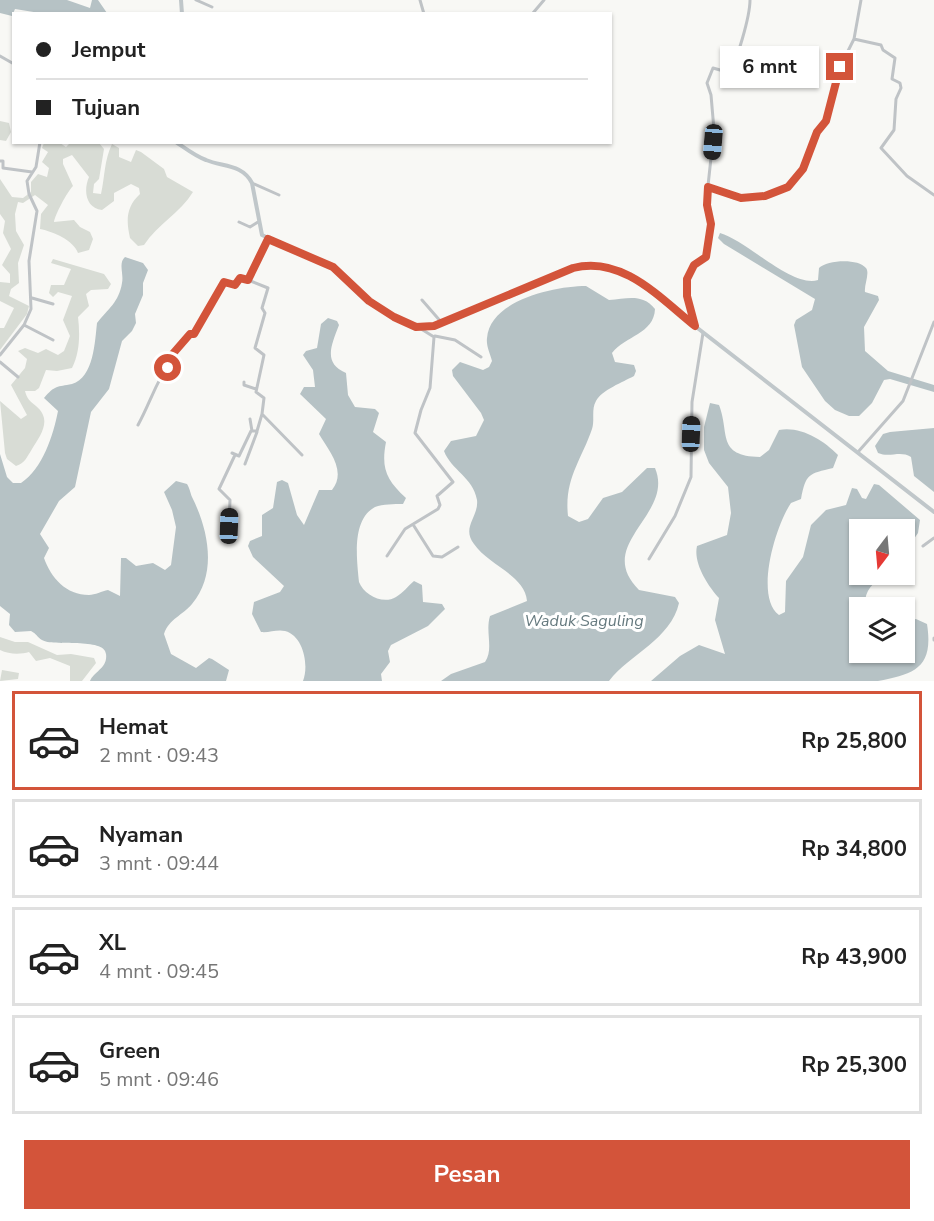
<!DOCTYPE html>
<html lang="id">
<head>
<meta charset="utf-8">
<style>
	body { margin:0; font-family:"Nunito Sans",sans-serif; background:#f2f2f2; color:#222; height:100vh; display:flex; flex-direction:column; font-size:22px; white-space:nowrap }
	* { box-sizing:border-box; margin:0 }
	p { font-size:20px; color:#767676 }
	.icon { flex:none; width:33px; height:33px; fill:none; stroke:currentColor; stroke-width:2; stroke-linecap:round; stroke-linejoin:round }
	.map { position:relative; height:681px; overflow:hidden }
	.details { display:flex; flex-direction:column; background:#fff; flex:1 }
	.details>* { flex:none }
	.top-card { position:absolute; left:12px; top:12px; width:600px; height:132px; border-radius:0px; box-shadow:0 2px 4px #0004; display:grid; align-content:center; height:132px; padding:0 24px; background:#fff }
	.needle { width:39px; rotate:196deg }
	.buttons { position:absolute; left:849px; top:519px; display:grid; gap:12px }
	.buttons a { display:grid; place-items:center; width:66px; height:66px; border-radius:0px; background:#fff; box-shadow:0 2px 4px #0004; font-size:30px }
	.end { position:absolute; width:27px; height:27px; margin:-14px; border:8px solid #d3543a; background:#fff; box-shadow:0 0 0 3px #fff }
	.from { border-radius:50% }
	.bubble { position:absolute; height:42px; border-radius:0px; background:#fff; box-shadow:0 2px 4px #0004; font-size:20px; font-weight:700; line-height:42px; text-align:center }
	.car { position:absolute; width:18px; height:36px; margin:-18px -9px; border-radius:8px; box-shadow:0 0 4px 2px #0007; background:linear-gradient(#222 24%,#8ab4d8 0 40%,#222 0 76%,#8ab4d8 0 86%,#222 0) }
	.top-card b { display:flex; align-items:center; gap:21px; height:57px; font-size:22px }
	.top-card b+b { border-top:2px solid #e0e0e0 }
	.top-card i { width:15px; height:15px; background:#222 }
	ul { padding:10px 0 0; list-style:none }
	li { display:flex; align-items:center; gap:18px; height:99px; margin:0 12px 9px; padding:0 12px; border:3px solid #e0e0e0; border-radius:0px }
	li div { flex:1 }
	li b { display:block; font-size:22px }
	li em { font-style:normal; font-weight:700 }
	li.selected { border-color:#d3543a }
	li>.icon { width:54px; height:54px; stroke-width:1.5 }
	.cta { display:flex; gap:12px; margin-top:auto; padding:12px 24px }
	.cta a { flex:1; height:69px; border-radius:0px; background:#d3543a; color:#fff; font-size:24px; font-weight:700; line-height:69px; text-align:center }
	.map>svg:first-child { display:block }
	.green { fill:#d8dcd5 }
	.water { fill:#b6c2c5 }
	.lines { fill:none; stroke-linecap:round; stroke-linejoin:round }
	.minor { stroke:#bfc3c6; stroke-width:3 }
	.secondary { stroke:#c0c7ca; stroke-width:4 }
	.route { stroke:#d3543a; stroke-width:8 }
	.labels { text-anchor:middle; stroke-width:6; stroke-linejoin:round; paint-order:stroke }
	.water-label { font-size:16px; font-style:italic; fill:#667a7f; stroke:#fff }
</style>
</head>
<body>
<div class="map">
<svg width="934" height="681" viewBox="0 0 934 681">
	<rect width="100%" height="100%" fill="#f8f8f5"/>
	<path class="green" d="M0,121L9,123L11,132L6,141L0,140Z
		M44,143H60L66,147L70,143H99L104,149L99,179L94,184L93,193L101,194C105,176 104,161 112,144L119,148V157L131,162L136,150L141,152L164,169L167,177L193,192C180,213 158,224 144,245L138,246L130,238C126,220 126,207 140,194L139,188L131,184L114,193V201L102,210C86,208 83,191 89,177L72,155L63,159V164L73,186C67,192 55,215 54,222L74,220L80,227L90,232L93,239L89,250L78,253C73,240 54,232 40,229L41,214L48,205L35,195L23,203L18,202L15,214L16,231L24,245L18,263L19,283L11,289L9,296L29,306L27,314L0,350V328H4L14,308L0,301V282L10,283V274L2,265L11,249L3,233L5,221L0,214V179L12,197L23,198L31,192V182L38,174L47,177L49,168L42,162L48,152L42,148Z
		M53,259L104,274L111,284L108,289L91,290L86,294L89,306L78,317C80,334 80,352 72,368L57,371L46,370L39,388L35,391H25C27,399 30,401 36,406C53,420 40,436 32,449C27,457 25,463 16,466L7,459L5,453L0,401L21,419L27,415L11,385L25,368L27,359L18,351L25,348L38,353L46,349L58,355L64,351L70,336L63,320L72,296L58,292L53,297L49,293L51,285H64L71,269L51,263Z
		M0,637L15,642H28L57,655L71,654L94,658L96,663L82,681H70V666L50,658L36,661L29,652C22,654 10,655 0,650Z
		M2,670L19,673L18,679L0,681Z"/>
	<path class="water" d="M0,0H67L90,8L92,0H98L107,13L46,14L15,9L12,16L0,13Z
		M720,233C746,240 792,288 818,280L819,268C827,260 858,258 866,268C870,273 864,285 865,292L878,296L879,300L864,327L865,351L888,371L934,385V392L890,379L884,380L872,403L859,416H849L835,410L825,401L802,367L794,325L796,320L812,310L815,299L724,244L718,238Z
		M125,257L143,263L148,270L143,283V295L135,314L136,323L132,331L122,341L109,389L91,412L75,487L59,501L40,534L49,548L44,558C51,578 66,595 89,595C95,595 102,591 108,590L120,596L121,558H126L136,566L153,563L165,570L171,565L176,527L172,510L164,492L176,481L187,484C190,489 190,492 192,497C208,529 218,573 192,604C183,615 169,619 164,634L171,654L196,668L209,658L212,659L229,670L226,681H90C94,671 108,668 106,654C105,637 52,647 42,640C37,637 37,634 31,631L15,632L9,625L10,614L0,606V454L7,477L13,483H21C43,468 53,436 58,411L44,398C55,385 57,387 72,384C94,378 95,340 97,323C108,309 119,302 122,283C124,274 118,263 125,257Z
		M586,286L609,300C627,299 642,293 655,309C654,334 625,336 612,353L615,362L634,365L636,371L634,376C623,382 602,390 596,401C591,409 595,420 592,429C581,461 564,479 568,516L579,522L588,519L603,498L622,492L647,468H655C675,515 593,544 639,590L675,597L679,603C671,639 630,654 609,681H441L451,674L485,662C494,649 485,632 490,616L527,601C525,575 488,565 474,544C461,527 479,517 477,500C473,477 451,470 444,451L451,441L476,436L484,420L481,413L453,376L452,370L460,362L483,370L489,367L492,361C490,353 486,346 487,338C490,300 555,286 586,286Z
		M328,318L337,321L339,325C331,346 323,363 346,373L348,395L355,407L375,409L379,413L373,432L386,442C381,468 386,480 406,498L403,504C394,504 383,504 375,507C351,520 357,560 359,582C364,595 383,605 396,597C403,593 408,586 414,581L422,585L423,602L442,604L445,609L428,626L391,645L388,651L390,662L381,674L382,681H303C309,666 304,636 285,631C277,629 269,633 261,632L252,614L254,602L280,592L284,586L253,557L248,546L250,541L262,536V515L273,508L277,482L282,480L288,483L297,515L304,525L319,490H332C347,471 329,451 319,434L326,419L300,394L304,387H315L313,370L303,355L306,351L317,348L321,324Z
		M710,403L719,405C730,433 716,456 760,457L769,450L779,430C801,426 823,440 838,455L833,468C809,474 806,473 801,499L791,503C776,525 754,596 779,615L785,612L786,581L803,557L811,525L826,510L846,505L852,488L857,489L862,498L866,499L874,484L879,485L920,520L918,533L905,552L904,530H860V574L884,575C872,584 864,591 865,607L860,608V652H904L905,621L916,619L927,624C934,668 914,674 878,681H651L680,656L699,645L725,654L715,620L719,598C708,586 693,563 697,546L727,535L731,513L728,487L709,463L704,450V427Z
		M934,428V492L914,476L911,457C900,450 890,458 878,453L875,446L883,434L890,432Z"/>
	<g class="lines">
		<path class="minor" d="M196,0L212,7
			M420,0L424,14
			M533,13L544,0
			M854,39L881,45L883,50L895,58L892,79L900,83L901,88L896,99L894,130L881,148L907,176L934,195
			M0,56L14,64
			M0,161H3V168L32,172
			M252,183L279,195
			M708,187L734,198L765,196L788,187L797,178L817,132L827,117L840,67L854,39L861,0
			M239,222L250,227L258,222
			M268,239L248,280L268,288L262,308L265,313L255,348L264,355L256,392L264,398L262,414L302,455
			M32,298L53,304
			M422,300L442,323
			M24,325L53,340
			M695,325C693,305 679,288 692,269C696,263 702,263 706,257L711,224L707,195L714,130L711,95L707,83L713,68L727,72C737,66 750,14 750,0
			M435,336L455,340L481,357
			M0,355L24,325L31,309L29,261L37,211L29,194L27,181L36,167L40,142
			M0,362L18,377
			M244,382V385L256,389
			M250,419L252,431
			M138,425C150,403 156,382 171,360L169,357L190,334L194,335L224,282L235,285L240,278L248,280
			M858,452L903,401L934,322
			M232,453L239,456L251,431H257L262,414
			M245,464L257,432
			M229,526L230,500L219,489L235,455
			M414,526L433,556L442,557L458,547
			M923,546L934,538
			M387,556L405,529L438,509L440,505L437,496L453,482L415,433L421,410L430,388L434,337L418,327
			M649,559L675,516L691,477L692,402L703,333
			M934,638V640"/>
		<path class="secondary" d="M181,0L182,14
			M176,142C185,148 195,156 206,160C223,167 242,164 252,183L262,235L332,268L369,301L394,317L416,327L434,326L573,268L603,266L628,274L934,512"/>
	</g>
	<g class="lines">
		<path class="route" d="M168,368L171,360L170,357L190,334H194L224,282L235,285L240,278L248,280L268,239L333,267L369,301L394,317L416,327L434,326L573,268C622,255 660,298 695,326L687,296V279L694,265L706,257L711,224L707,205L708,187L741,198L765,196L788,187L803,169L817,132L826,121L840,67"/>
	</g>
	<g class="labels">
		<g class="water-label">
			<text x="584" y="626">Waduk Saguling</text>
		</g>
	</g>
</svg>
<div class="buttons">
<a><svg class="needle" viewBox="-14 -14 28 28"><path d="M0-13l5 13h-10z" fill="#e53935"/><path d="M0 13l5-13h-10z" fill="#767676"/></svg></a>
<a><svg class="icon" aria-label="layers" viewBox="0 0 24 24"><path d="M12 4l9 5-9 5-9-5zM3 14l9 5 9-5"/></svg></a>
</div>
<i class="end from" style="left:168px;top:368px"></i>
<i class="end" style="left:840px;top:67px"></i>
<div class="bubble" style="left:720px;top:46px;width:99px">6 mnt</div>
<i class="car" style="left:713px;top:142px;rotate:185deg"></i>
<i class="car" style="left:691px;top:434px;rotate:2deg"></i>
<i class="car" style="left:229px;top:526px;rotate:2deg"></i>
<div class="top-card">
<b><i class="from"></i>Jemput</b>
<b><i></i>Tujuan</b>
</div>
</div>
<section class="details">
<ul>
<li class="selected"><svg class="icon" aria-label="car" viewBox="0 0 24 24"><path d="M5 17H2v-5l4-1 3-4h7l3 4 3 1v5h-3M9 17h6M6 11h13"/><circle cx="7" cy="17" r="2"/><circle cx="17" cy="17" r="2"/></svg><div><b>Hemat</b><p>2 mnt · 09:43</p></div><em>Rp 25,800</em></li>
<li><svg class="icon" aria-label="car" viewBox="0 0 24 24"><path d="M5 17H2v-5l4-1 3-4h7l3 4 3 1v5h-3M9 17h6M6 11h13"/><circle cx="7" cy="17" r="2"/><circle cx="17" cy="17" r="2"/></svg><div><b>Nyaman</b><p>3 mnt · 09:44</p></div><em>Rp 34,800</em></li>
<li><svg class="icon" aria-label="car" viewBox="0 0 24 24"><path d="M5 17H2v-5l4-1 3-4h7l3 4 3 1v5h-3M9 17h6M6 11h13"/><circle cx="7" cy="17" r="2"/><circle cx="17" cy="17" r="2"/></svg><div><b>XL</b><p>4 mnt · 09:45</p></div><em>Rp 43,900</em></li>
<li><svg class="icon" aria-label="car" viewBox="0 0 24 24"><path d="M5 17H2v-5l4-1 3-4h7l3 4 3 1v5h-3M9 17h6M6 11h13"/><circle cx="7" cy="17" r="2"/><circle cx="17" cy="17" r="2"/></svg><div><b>Green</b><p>5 mnt · 09:46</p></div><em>Rp 25,300</em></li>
</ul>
<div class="cta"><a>Pesan</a></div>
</section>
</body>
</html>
